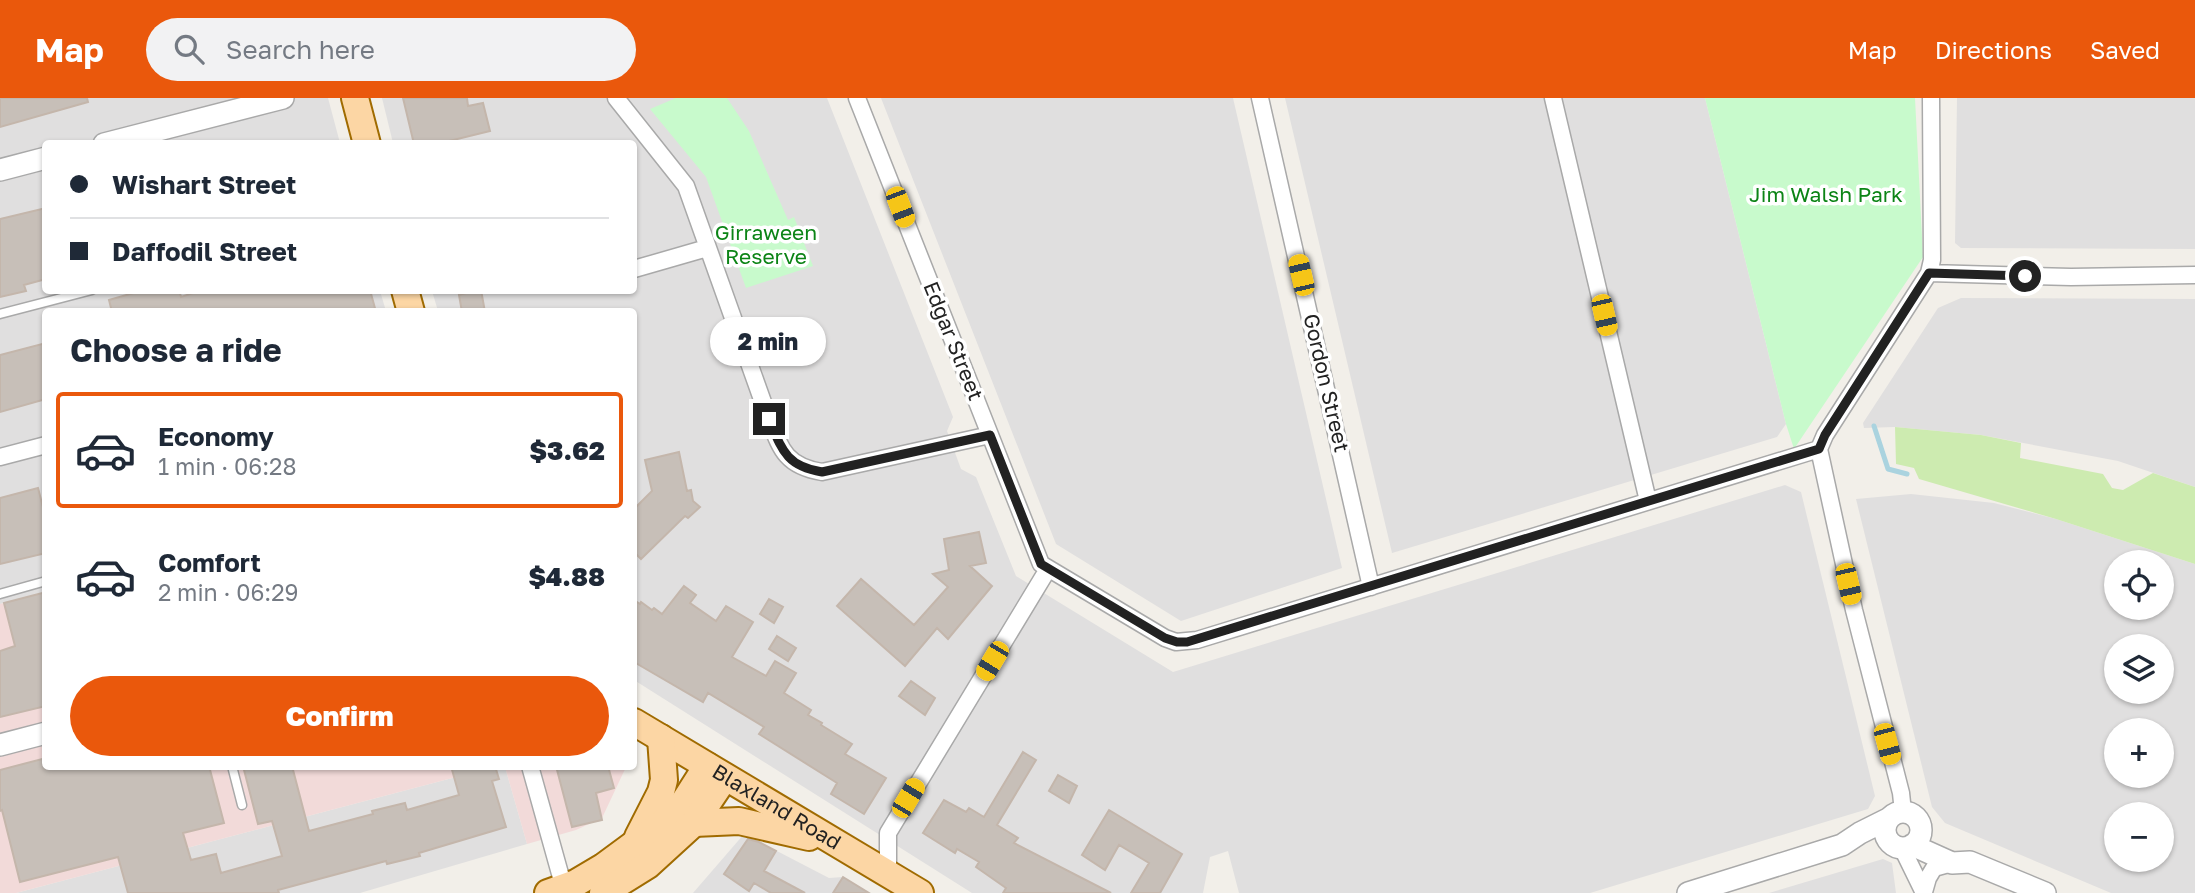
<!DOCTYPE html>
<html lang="en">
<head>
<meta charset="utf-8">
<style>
	body { margin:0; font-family:"Golos Text",sans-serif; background:#f2f2f3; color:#1f2937; height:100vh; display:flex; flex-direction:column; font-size:26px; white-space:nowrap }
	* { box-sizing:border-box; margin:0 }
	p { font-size:23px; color:#747a83 }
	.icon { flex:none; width:38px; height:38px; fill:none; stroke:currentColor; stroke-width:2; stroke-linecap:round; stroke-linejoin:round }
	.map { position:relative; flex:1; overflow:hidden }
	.sheet { position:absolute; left:42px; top:210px; width:595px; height:462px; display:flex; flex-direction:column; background:#fff; border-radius:7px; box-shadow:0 2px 5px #0004 }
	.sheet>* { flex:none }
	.hud { position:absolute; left:42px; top:42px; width:595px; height:154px; border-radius:7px; box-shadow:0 2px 5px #0004; display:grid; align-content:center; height:154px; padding:0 28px; background:#fff }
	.fabs { position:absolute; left:2104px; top:452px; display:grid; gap:14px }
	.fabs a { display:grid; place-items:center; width:70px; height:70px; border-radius:50%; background:#fff; box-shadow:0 2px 5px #0004; font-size:35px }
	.end { position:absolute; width:32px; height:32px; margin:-16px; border:9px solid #222; background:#fff; box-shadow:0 0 0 4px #fff }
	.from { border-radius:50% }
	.bubble { position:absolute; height:49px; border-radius:24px; background:#fff; box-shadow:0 2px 5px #0004; font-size:23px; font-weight:800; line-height:49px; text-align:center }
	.car { position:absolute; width:21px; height:42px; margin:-21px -10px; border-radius:9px; box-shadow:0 0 5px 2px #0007; background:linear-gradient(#f5c518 24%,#345 0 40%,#f5c518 0 76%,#345 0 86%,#f5c518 0) }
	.hud b { display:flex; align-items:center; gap:24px; height:66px; font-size:26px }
	.hud b+b { border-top:2px solid #e0e1e3 }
	.hud i { width:18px; height:18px; background:#1f2937 }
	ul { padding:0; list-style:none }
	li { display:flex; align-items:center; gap:21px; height:116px; margin:0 14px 10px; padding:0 14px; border:4px solid transparent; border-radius:7px }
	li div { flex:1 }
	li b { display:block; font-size:26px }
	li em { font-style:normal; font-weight:800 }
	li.on { border-color:#ea580c }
	li>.icon { width:63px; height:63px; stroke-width:1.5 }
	h2 { padding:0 28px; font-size:32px; line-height:84px }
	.button { display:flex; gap:14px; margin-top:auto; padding:14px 28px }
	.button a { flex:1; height:80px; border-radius:42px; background:#ea580c; color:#fff; font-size:28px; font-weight:800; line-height:80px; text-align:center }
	header { display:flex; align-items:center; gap:42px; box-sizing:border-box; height:98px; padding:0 35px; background:#ea580c; color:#fff }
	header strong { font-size:33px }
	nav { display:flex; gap:38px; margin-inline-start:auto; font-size:24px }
	.search { width:490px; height:63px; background:#f2f2f3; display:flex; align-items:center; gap:18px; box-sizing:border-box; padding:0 24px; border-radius:38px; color:#747a83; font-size:26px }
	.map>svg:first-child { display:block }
	.residential { fill:#e0dfdf; fill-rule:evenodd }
	.commercial { fill:#f2dad9 }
	.grass { fill:#cdebb0 }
	.park { fill:#c8facc }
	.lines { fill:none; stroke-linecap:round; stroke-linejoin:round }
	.stream { stroke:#aad3df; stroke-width:5 }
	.building { fill:#c7bfb8; stroke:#c4b6ab; stroke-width:2 }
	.service-casing { stroke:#a9a9a9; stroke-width:11 }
	.minor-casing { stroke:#a9a9a9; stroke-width:19 }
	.tertiary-casing { stroke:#a9a9a9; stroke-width:24 }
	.primary-casing { stroke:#a06b00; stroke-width:30 }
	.service { stroke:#fff; stroke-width:8 }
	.minor { stroke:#fff; stroke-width:16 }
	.tertiary { stroke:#fff; stroke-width:21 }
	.primary { stroke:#fcd6a4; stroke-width:26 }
	.route { stroke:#222; stroke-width:9 }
	.labels { text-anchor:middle; stroke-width:7; stroke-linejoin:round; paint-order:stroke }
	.park-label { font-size:21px; fill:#0c8416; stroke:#fff }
	.street-label { font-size:21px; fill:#222; stroke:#fff }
</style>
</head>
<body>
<header>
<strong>Map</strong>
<div class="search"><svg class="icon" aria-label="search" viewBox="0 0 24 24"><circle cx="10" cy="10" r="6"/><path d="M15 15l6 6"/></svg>Search here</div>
<nav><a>Map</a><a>Directions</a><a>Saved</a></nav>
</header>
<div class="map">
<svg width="2195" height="795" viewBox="0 0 2195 795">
	<rect width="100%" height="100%" fill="#f2efe9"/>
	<path class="residential" d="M0,0H328L340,45L46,46V192L380,193L386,213L46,214L45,494L0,506Z
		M382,0H827L953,319L947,333L961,371L976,379L1016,478L1173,574L1785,387L1801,394L1875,698L1868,711L1590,795H1239L1228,753L1210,759L1203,795H972L634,582V214L438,213L432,193L634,192V46L393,45Z
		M881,0H1233L1342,470L1181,523L1056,446Z
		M1285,0H1705L1786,326L1777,339L1392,455Z
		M1957,0H2195V151L1961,150L1955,145Z
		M1961,200L2195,201V389L2118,363L1981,337L1895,329L1864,330L1863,325L1938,210Z
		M1911,396L1994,405L2056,421L2195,466V795H2111L1945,725L1932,709L1856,401ZM2116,464H2161V509H2116ZM2116,548H2161V593H2116ZM2116,632H2161V677H2116ZM2116,716H2161V761H2116Z
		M494,669H505L527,746L360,795H16Z
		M744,736L829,780L843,779L868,795H693Z
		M1883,761L1892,765L1896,795H1769Z"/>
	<path class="commercial" d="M45,494L46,668L494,669L16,795H0V506Z
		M505,669H626L602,720L576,732L527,746Z"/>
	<path class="grass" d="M1895,329L1981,337L2021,345L2020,360L2103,376L2112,390L2123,392L2153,375L2195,389V466L2056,421L1919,381L1914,370L1896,366Z"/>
	<path class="park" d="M676,0H727L749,33L788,122L794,119L813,168L746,190L706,79L650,11Z
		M1705,0H1915L1923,159L1794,351L1786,326Z"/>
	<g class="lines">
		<path class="stream" d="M1874,328L1888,371L1907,376"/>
	</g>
	<path class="building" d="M0,0H87L88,4L0,29Z
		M403,0H467L468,8L483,5L490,33L437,46H414Z
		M46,110V181L24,187L26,193L0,199V121Z
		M144,192H179L181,199L202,192H370L376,214H112L109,202Z
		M476,192H481L485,214H462L459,197Z
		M46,245V301L0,314V257Z
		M679,354L687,393L691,392L693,403L700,409L688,420L685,418L641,461L634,454V411L652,393L645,362Z
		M38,390L46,421V455L0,466V400Z
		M979,434L986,465L970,468L992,488L948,541L937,530L905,568L837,508L861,481L914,527L948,489L933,476L949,472L944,441Z
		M684,488L696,497L690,505L716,523L726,508L753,524L732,559L766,578L775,563L796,575L784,595L811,612L808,617L822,625L821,627L852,646L845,656L886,680L864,716L831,696L837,685L759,636L764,629L708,595L703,604L634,564V502L640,506L641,504L652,512L654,510L662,516Z
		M46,494V608L0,619V553L15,548L4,505Z
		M769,501L783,509L774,525L760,516Z
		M777,538L796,550L788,563L769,551Z
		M911,583L935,600L925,617L899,598Z
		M1023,654L1036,662L997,727L1018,740L1014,745L1111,795H1003L1006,790L976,769L979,764L957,751L955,755L923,735L944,702L966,714L969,710L984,719Z
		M46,660V668H209L224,725L183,735L191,762L216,756L221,775L282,758L272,723L258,726L243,668H292L309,733L373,716L372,713L405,705L407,712L459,697L451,668H495L499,681L492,683L506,729L419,755L420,758L387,766L386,763L278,792L279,795H128L118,759L20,784L2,712L0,713V672Z
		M556,668H608L614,690L596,695L602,722L572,729Z
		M1058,677L1077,688L1069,705L1049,693Z
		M1109,712L1182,756L1160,795H1131L1149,765L1119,747L1105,772L1082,757Z
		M748,741L759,744L776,753L764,773L805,795H771L754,785L749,793L724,776Z
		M843,779L869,795H833Z"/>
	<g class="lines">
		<defs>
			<path id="service" d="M0,216L92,192
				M0,496L46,483
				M232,668L242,707"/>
			<path id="minor" d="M616,0L686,88L769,321C781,352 786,368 822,374L990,337
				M857,0L1041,466L1165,540L1176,544L1197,542L1819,351
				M1260,0L1371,489
				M1553,0L1648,403
				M634,171L707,150
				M1929,175L2071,179L2195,177
				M1819,351L1825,337L1929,175L1932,162L1931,0
				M1819,351L1854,512L1901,695L1903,714
				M0,359L46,347
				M530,668L564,790
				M1902,750L1924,795
				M888,776V735L1048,471
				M1924,794L1928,780L1934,770L1952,765"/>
			<path id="tertiary" d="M104,46L283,0
				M0,72L46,60
				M0,647L46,635
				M1885 732a18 18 0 1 1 36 0a18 18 0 1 1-36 0Z
				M1912,747L1952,765L1970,764L2045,795
				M1688,795L1842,747L1860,735L1888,721"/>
			<g id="primary">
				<path d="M355,0L367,46"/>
				<path d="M405,192L411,214"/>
				<path id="s1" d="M634,624L920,795"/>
				<path d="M694,725L739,723L809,739"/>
				<path d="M638,739L661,694L664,682L661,640"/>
				<path d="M548,795L576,785L603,769L664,724L684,704L707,668"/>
				<path d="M603,795L648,767L694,725L725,679"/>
			</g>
		</defs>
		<use href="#service" class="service-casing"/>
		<use href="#minor" class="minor-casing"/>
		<use href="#tertiary" class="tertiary-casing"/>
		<use href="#primary" class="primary-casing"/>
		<use href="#service" class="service"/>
		<use href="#minor" class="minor"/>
		<use href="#tertiary" class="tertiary"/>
		<use href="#primary" class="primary"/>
	</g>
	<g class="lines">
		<path class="route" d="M769,321C782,352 786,368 822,374L990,337L1041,466L1165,540L1177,544H1187L1819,351L1825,337L1929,175L2025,178"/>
	</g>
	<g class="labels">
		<g class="park-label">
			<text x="1826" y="104">Jim Walsh Park</text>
			<text x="766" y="142">Girraween<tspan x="766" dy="24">Reserve</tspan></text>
		</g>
		<g class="street-label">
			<text transform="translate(953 243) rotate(68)" y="7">Edgar Street</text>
			<text transform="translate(1326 285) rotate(77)" y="7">Gordon Street</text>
			<text dy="7" stroke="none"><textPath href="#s1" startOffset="166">Blaxland Road</textPath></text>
		</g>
	</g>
</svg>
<div class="fabs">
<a><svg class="icon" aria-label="locate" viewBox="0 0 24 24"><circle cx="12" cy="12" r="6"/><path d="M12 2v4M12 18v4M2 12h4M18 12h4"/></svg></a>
<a><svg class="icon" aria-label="layers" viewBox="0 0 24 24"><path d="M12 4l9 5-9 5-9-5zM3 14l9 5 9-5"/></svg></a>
<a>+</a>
<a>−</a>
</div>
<i class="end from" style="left:2025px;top:178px"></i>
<i class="end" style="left:769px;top:321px"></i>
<div class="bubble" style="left:710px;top:219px;width:116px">2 min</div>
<i class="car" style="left:900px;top:109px;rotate:159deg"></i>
<i class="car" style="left:1301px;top:177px;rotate:347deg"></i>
<i class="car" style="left:1604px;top:217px;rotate:167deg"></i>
<i class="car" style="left:1848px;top:486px;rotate:167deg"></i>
<i class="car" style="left:992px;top:563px;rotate:211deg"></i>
<i class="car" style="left:1887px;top:646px;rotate:165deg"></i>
<i class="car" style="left:908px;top:700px;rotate:31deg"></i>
<div class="hud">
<b><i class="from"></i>Wishart Street</b>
<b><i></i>Daffodil Street</b>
</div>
<section class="sheet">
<h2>Choose a ride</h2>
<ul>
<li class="on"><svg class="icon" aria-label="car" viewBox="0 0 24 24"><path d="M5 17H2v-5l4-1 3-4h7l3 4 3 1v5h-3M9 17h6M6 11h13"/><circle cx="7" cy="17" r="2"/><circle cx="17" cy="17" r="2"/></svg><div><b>Economy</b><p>1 min · 06:28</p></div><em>$3.62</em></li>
<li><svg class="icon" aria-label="car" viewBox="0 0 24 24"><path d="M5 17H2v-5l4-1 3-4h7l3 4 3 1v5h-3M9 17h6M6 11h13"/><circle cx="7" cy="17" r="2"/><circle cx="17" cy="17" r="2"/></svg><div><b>Comfort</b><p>2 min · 06:29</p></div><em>$4.88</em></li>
</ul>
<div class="button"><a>Confirm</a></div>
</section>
</div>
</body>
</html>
